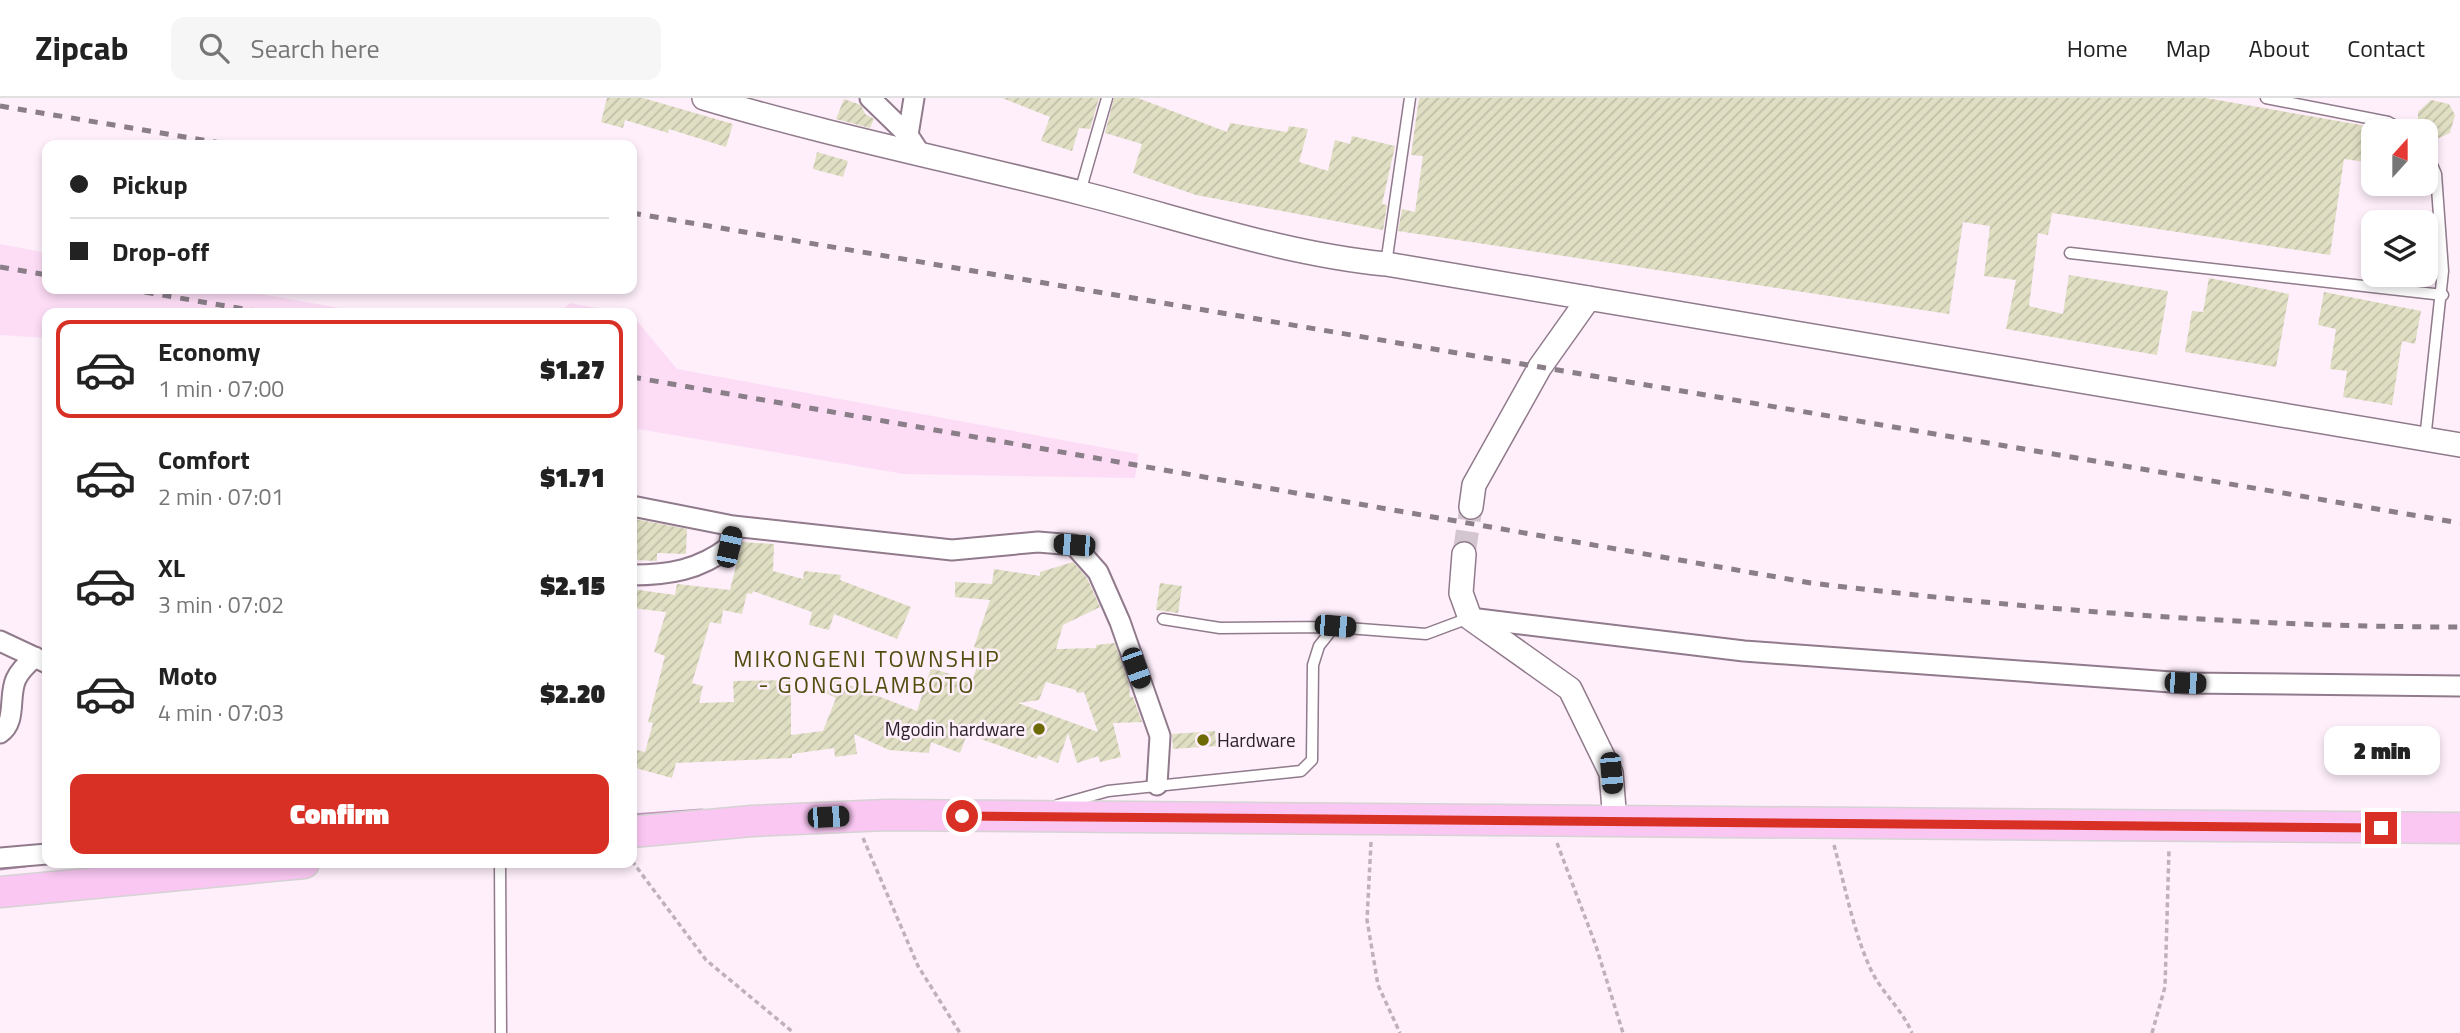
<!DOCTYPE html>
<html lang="en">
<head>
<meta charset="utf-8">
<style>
	body { margin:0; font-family:"Titillium Web",sans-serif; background:#f6f6f6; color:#222; height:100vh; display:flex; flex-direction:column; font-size:26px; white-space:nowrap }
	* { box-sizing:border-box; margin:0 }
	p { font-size:23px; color:#767676 }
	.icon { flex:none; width:38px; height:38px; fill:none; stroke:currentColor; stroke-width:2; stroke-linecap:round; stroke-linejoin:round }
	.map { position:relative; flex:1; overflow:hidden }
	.drawer { position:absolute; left:42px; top:210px; width:595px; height:560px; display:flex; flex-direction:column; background:#fff; border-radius:14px; box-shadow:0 4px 10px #0003 }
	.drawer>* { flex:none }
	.guide { position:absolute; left:42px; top:42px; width:595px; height:154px; border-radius:14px; box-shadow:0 4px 10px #0003; display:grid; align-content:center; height:154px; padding:0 28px; background:#fff }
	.needle { width:46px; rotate:21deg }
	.fabs { position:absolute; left:2361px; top:21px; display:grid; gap:14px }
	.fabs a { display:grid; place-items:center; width:77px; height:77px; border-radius:14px; background:#fff; box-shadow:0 4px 10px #0003; font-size:35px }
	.end { position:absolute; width:32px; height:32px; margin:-16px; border:9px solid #d93025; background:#fff; box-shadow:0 0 0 4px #fff }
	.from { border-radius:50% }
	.bubble { position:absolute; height:49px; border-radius:14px; background:#fff; box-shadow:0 4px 10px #0003; font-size:23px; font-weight:800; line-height:49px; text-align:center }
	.car { position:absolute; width:21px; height:42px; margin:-21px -10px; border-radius:9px; box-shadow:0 0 5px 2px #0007; background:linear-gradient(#222 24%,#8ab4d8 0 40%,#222 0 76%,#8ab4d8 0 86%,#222 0) }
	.guide b { display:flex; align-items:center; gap:24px; height:66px; font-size:26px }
	.guide b+b { border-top:2px solid #e0e0e0 }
	.guide i { width:18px; height:18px; background:#222 }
	ul { padding:12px 0 0; list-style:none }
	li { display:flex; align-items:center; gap:21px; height:98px; margin:0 14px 10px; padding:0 14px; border:4px solid transparent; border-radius:14px }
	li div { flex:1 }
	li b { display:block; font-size:26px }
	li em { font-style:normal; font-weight:800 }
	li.active { border-color:#d93025 }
	li>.icon { width:63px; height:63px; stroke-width:1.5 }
	.primary-button { display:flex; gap:14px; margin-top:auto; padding:14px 28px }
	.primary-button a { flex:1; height:80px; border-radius:14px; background:#d93025; color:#fff; font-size:28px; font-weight:800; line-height:80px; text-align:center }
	header { display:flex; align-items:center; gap:42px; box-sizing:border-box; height:98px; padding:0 35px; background:#fff; border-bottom:2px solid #e0e0e0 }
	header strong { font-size:33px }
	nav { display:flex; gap:38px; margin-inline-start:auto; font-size:24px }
	.search { width:490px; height:63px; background:#f6f6f6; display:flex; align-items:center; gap:18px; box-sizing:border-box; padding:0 24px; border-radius:14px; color:#767676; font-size:26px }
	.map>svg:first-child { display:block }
	.built { fill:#fdddf6 }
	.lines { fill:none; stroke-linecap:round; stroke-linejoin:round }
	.stream { stroke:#c392ba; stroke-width:5 }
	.building { fill:url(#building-hatch); fill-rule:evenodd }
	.tertiary-tunnel { stroke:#d4c6d1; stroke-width:23; stroke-dasharray:23 11; stroke-linecap:butt }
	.service-casing { stroke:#907a8b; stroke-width:13 }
	.minor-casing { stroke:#907a8b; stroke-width:23 }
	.tertiary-casing { stroke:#907a8b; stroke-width:26 }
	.primary-casing { stroke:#d5d3d4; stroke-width:33 }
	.path { stroke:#beb1bc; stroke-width:3.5; stroke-dasharray:5 3.5; stroke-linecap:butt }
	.service { stroke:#fff; stroke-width:10 }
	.minor { stroke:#fff; stroke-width:19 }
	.tertiary { stroke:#fff; stroke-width:23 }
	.primary { stroke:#fac7f2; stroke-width:30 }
	.rail { stroke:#8a7e88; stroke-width:5; stroke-dasharray:9 9; stroke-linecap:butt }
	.route { stroke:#d93025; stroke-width:9 }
	.poi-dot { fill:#6d6903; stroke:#feeffb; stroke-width:2.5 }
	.labels { text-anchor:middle; stroke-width:5; stroke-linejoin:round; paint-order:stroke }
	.poi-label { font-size:19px; fill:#2b222a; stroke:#feeffb; text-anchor:end }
	.quarter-label { font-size:23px; letter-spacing:2px; fill:#504d0f; stroke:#feeffb }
</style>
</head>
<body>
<header>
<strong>Zipcab</strong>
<div class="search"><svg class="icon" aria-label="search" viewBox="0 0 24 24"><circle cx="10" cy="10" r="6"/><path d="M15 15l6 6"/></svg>Search here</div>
<nav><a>Home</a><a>Map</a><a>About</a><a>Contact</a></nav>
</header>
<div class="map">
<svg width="2460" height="935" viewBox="0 0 2460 935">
	<defs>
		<pattern id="building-hatch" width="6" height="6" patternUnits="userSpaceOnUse" patternTransform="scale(1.75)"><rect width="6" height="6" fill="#e0dfc3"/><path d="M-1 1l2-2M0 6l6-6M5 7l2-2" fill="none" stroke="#c0bfa8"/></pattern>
	</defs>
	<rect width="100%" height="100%" fill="#feeffb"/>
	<path class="built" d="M0,146L47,155V191H233L367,215H47V240L0,237Z
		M570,205L622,215H559Z
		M632,217L677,271L1138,356L1135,380L904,376L632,330Z"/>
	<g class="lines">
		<path class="stream" d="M632,718L702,713
			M0,770L25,767"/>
	</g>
	<path class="building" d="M607,0H643L733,26L726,49L669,31L668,35L625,22L623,30L601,24Z
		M1002,0H1099L1090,31L1079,30L1072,53L1041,43L1050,19Z
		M1114,0H1138L1227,34L1230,25L1287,34L1289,28L1308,31L1299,64L1328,73L1335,42L1350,46L1352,38L1395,48L1382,106L1387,107L1383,132L1196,97L1133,75L1142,46L1105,35Z
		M1419,0H2206L2373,29V65L2344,61L2330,157L2052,115L2048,137L2038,135L2029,208L2063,216L2069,177L2168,193L2157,257L2006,231L2016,182L1984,178L1990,128L1963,124L1949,216L1398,133L1402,111L1415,114L1423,58L1411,57Z
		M844,1L861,7L865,16L874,21L870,30L836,21Z
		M2431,2L2449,6L2455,17L2450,35L2439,40L2426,37L2418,27V14Z
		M817,54L848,63L843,79L813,71Z
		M2209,180L2289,196L2276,269L2185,254L2192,213L2203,214Z
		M2324,194L2421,213L2415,246L2402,243L2392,307L2343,299L2347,273L2330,271L2336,231L2318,227Z
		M635,421L687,431L686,456L657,455V463L632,462Z
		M742,444L774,446L773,473L803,481L804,473L841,477L840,482L911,509L897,541L834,516L829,532L809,527L812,514L753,493L752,496L747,495L742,516L723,512L721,526L710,524L692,585L703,588L699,605L734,604L733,583L791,582V637L823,633L836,600L826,595L833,581L917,613L931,570L972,583L983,552L974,549L990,502L955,499V484L992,486L994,471L1040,478V474L1073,464L1087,480L1100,509L1063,527L1056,551L1096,550V547L1115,545L1129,586L1130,599H1133L1142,624L1113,625L1121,659L1100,664L1098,658L1077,665L1068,635L1058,665L1038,657L1037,661L967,636L960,655L931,644L929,655L889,652L854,636L857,656L835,659L834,650L792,656V660L676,665L672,680L632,669V651L645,654L653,625L648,624L665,558L654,554L666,514L632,510V491L675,497L677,486L730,492ZM1046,584L1076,592L1077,595L1084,594L1098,634L1018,605L1039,602Z
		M1160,485L1182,488L1178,515L1156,512Z
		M1215,633L1216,648L1173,651L1172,636Z"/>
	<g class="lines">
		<path class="tertiary-tunnel" d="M1464,456L1471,409"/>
		<defs>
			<path id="service" d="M2266,0L2388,24L2405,33
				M1080,94L1107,0
				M2070,155L2443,197
				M1386,166L1410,0
				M2425,342L2443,173L2436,76L2426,53
				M1163,521L1220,530L1334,529L1426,536L1469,520
				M1058,707L1108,693L1301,673L1312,662L1313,567L1319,548L1334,529
				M500,765L501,935"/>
			<path id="minor" d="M870,0L908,37
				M914,0L908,37L921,57
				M632,408L733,428L952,452L1038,444L1074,447L1098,474L1120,524L1160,638L1157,687
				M632,477C669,477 699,472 729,449L733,428
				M1470,520L1744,553L2185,585L2460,588
				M0,543L47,565
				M0,635C17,624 8,598 16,581C20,572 28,565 35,559
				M0,760L47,756"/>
			<path id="tertiary" d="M704,0C828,37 955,63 1081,95C1181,120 1282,156 1386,166L2460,347
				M1471,409L1474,387L1540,269L1589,200
				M1464,456L1461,495L1470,520L1570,591L1611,675L1615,723"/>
			<path id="primary" d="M632,734L752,723L886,717L2460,730
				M0,794L304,765"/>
		</defs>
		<use href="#service" class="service-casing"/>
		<use href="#minor" class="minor-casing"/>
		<use href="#tertiary" class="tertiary-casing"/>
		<use href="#primary" class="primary-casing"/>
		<path class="path" d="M863,740L918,868L960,935
			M1371,744L1367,822L1378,887L1400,935
			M1557,745L1596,848L1623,935
			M1834,747C1845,788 1853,833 1871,872C1882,895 1902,911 1912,935
			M632,763L706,862L794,935
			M2152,935L2165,889L2169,751"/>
		<use href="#service" class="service"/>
		<use href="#minor" class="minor"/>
		<use href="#tertiary" class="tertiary"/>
		<use href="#primary" class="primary"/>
		<path class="rail" d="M0,8L233,47
			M632,115L2460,425
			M0,169L47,177
			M127,191L267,215
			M632,279L1811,485C2027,511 2242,529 2460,529"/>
	</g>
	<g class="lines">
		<path class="route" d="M962,718L2381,730"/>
	</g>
	<g class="poi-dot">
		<circle cx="1039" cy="631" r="7"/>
		<circle cx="1203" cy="642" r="7"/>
	</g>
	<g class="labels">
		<g class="poi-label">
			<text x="1025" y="638">Mgodin hardware</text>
			<text x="1217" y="649" text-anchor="start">Hardware</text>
		</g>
		<g class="quarter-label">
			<text x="867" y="569">MIKONGENI TOWNSHIP<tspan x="867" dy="26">- GONGOLAMBOTO</tspan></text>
		</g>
	</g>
</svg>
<div class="fabs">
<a><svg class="needle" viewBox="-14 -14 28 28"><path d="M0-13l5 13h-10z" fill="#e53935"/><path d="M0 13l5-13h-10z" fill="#767676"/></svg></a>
<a><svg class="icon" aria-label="layers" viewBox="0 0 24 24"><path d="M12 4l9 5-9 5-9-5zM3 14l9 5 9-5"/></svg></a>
</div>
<i class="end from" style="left:962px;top:718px"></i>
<i class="end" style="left:2381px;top:730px"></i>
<div class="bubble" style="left:2324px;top:628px;width:116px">2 min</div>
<i class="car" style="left:1074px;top:447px;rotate:274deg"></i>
<i class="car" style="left:729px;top:449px;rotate:12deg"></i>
<i class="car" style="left:1335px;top:528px;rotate:95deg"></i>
<i class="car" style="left:1136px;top:570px;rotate:160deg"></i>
<i class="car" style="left:2185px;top:585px;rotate:92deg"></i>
<i class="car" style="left:1611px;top:675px;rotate:175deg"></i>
<i class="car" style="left:828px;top:719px;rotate:87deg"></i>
<div class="guide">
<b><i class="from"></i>Pickup</b>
<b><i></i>Drop-off</b>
</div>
<section class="drawer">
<ul>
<li class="active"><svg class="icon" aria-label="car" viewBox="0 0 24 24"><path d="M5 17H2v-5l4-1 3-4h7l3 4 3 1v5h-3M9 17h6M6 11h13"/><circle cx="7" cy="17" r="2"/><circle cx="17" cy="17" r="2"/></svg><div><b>Economy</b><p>1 min · 07:00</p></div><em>$1.27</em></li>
<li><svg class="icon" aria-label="car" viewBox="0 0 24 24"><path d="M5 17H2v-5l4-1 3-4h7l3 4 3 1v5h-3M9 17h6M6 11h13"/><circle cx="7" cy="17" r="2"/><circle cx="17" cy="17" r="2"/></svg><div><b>Comfort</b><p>2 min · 07:01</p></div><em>$1.71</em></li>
<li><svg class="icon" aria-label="car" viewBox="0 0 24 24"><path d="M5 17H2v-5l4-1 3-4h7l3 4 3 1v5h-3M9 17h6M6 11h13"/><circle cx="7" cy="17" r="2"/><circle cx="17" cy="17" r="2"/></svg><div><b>XL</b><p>3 min · 07:02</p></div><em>$2.15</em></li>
<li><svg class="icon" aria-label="car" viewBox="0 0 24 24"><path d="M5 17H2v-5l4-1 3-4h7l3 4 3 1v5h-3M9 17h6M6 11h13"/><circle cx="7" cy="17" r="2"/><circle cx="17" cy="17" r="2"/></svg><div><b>Moto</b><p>4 min · 07:03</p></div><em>$2.20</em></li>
</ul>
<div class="primary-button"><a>Confirm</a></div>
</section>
</div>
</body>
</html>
